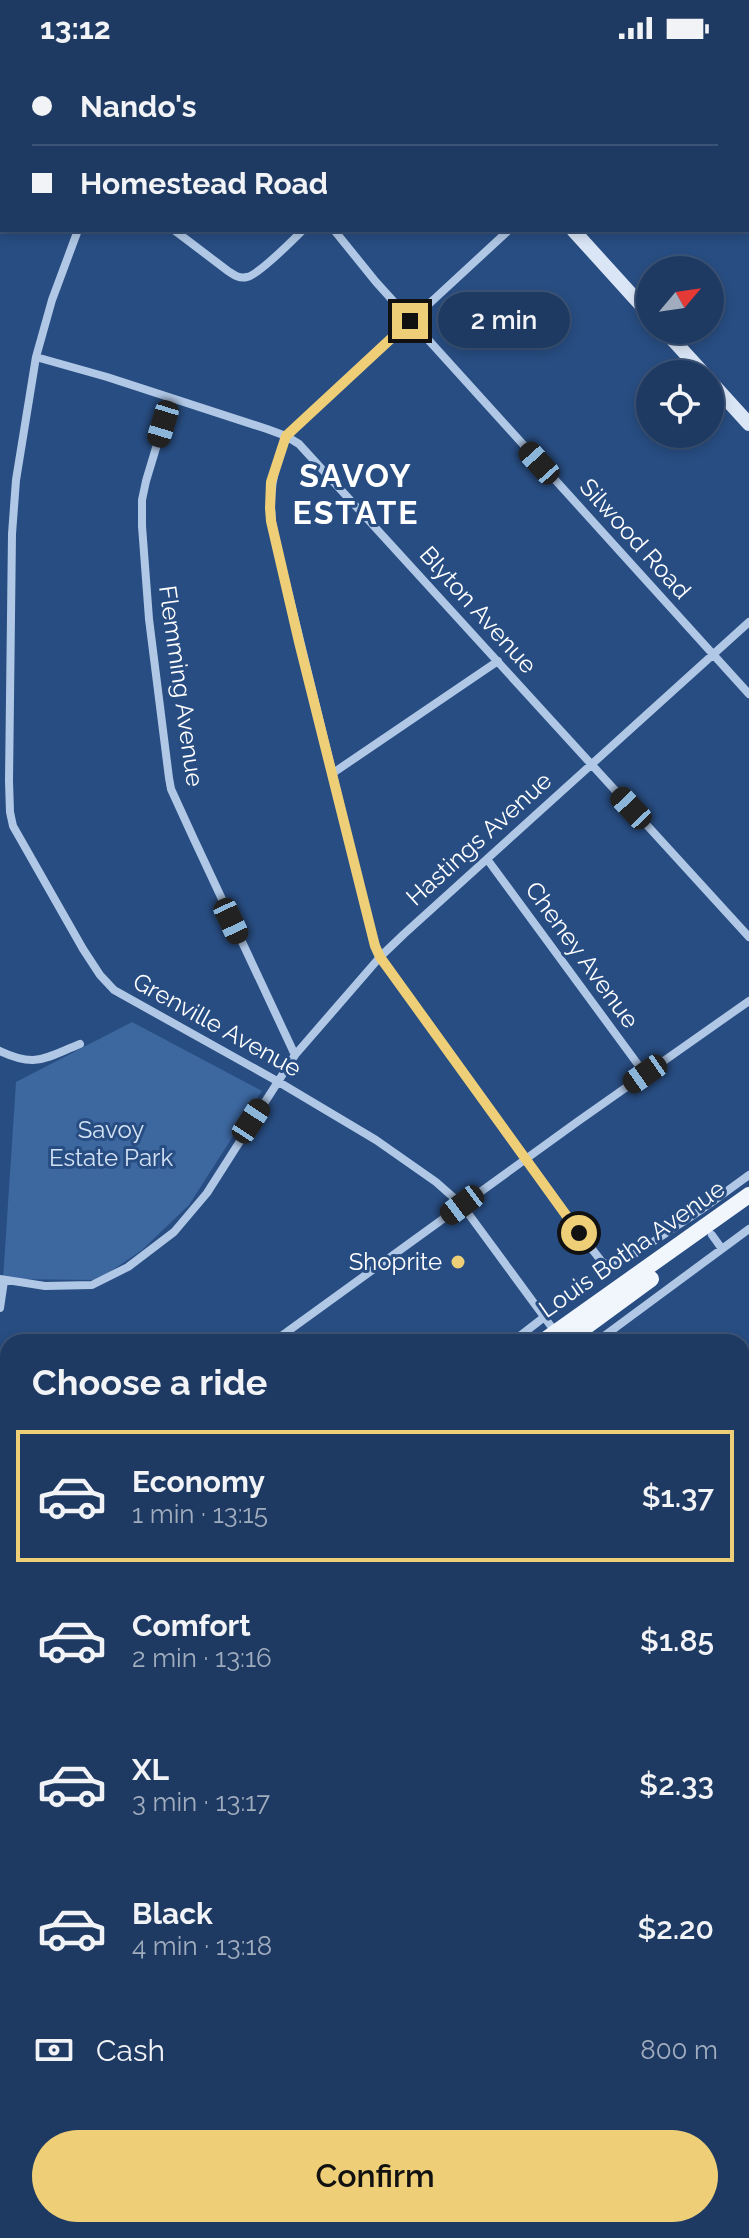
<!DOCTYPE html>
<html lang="en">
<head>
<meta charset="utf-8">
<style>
	body { margin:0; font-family:Raleway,sans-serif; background:#264168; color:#f1f3f6; height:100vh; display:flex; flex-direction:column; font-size:30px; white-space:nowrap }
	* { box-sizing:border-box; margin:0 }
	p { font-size:26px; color:#a1adbe }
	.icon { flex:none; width:44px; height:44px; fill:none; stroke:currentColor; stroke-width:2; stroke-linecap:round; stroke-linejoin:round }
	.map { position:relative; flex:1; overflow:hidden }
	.side { position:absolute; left:0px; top:1278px; width:750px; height:904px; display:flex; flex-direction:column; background:#1e3a62; border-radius:24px 24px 0 0; box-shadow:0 4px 12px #0003,0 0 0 2px #3c5477 }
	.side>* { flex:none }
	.top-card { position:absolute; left:0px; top:0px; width:750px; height:176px; box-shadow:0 4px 12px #0003,0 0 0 2px #3c5477; display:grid; align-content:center; height:176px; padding:0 32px; background:#1e3a62 }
	.needle { width:52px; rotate:61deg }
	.tools { position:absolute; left:636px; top:200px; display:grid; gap:16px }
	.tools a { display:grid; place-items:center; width:88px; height:88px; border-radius:50%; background:#1e3a62; box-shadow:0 4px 12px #0003,0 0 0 2px #3c5477; font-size:40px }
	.end { position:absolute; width:36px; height:36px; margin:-18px; border:10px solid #eece76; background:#111; box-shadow:0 0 0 4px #111 }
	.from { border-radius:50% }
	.bubble { position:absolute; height:56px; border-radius:28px; background:#1e3a62; box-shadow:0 4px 12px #0003,0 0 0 2px #3c5477; font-size:26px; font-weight:600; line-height:56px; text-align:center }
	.car { position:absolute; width:24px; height:48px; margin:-24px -12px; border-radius:10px; box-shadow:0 0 6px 2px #0007; background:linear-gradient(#222 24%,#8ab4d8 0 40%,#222 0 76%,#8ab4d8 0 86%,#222 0) }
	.top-card b { display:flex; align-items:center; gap:28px; height:76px; font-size:30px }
	.top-card b+b { border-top:2px solid #3c5477 }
	.top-card i { width:20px; height:20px; background:#f1f3f6 }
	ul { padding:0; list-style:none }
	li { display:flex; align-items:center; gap:24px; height:132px; margin:0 16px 12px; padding:0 16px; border:4px solid transparent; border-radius:0px }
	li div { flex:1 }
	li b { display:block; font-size:30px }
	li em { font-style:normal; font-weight:600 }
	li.on { border-color:#eece76 }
	li>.icon { width:72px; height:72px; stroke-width:1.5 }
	h2 { padding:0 32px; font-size:36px; line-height:96px }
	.pay { display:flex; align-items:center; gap:20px; height:88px; padding:0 32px; font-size:30px }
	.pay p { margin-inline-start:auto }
	.button { display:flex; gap:16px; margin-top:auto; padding:16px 32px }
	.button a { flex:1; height:92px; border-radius:48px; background:#eece76; color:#111; font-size:32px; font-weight:600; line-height:92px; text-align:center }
	.status { display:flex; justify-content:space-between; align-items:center; height:56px; padding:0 40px; background:#1e3a62; direction:ltr }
	.status svg { height:22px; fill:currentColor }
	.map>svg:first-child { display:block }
	.green { fill:#3c679f }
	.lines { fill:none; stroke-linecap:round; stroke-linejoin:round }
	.minor { stroke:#b0c8e6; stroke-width:8 }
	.secondary { stroke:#dae5f6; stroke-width:14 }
	.primary { stroke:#f1f6fd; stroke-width:16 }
	.route { stroke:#eece76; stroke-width:10 }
	.poi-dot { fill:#eece76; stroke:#284d82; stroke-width:3 }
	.labels { text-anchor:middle; stroke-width:6; stroke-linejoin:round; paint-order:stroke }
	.street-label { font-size:24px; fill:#fff; stroke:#284d82 }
	.park-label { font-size:24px; fill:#d3e2f5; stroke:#284d82 }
	.poi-label { font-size:24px; fill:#fff; stroke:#284d82; text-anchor:end }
	.district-label { font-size:32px; font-weight:bold; letter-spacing:2px; fill:#fff; stroke:#284d82 }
</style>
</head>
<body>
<div class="status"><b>13:12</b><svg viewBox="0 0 49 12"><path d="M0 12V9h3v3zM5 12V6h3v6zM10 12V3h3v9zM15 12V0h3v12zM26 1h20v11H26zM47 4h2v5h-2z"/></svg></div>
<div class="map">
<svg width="749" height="2182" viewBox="0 0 749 2182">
	<rect width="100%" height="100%" fill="#284d82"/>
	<path class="green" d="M132,966L262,1035L189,1149L142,1194L98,1224L3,1223L16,1026Z
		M8,1736V1929L0,1918V1741Z"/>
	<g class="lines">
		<path class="minor" d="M104,0V2
			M201,0L203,2
			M670,0L672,2
			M34,2L35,0
			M135,2L148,0
			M607,2L610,0
			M0,81L2,77
			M748,86L749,87
			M78,174L52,244L36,301L16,424L12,478L9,725L10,756L13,770L83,893L100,919L114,934L277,1025L376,1084L436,1126L462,1149L556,1277
			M174,174L228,215C234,219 239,223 247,221C258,219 293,184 303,174
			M334,174L376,226L749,638
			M509,174L286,380C273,413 267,443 274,478L372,879L380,901L568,1162L602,1206L610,1209L615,1208L633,1199L701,1154L749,1119
			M36,301L107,321L267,373L286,380L299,388L749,881
			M171,342L146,425L142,444V470L149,563L169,722L171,733L192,779L295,999
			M333,717L498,605
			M487,803L645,1018
			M0,995C36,1012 45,1002 80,988
			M712,1179L722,1193
			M0,1223L45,1230L92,1229L128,1211L174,1176L207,1137L295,999L380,901L404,878L749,566
			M0,1252L4,1225
			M273,1286L577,1066L749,945
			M512,1286L543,1262
			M596,1286L749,1173
			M742,1372L749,1366
			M0,1503L8,1495
			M742,1518L749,1522
			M0,1558L8,1566
			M0,1655L8,1649
			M0,1714L8,1708
			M742,1750L749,1738
			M742,1934L749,1941
			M742,2058L749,2046
			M742,2152L749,2156
			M674,2182L678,2174"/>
		<path class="secondary" d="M416,0L418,2
			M573,174L650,259
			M664,274L704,318
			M710,325L749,368"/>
		<path class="primary" d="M542,1286L749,1139
			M565,1286L651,1223
			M0,1677L8,1672
			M0,1699L8,1692"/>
	</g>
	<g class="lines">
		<path class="route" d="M410,265L286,380L271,426L270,452L271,465L299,586L375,890L380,901L579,1177"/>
	</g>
	<circle class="poi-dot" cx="458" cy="1206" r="8"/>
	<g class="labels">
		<g class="street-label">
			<text transform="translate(635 483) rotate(48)" y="8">Silwood Road</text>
			<text transform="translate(478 554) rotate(48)" y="8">Blyton Avenue</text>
			<text transform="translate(181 630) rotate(82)" y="8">Flemming Avenue</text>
			<text transform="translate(479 783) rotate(-42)" y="8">Hastings Avenue</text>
			<text transform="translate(582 899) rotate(54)" y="8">Cheney Avenue</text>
			<text transform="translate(217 969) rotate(29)" y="8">Grenville Avenue</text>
			<text transform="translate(632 1193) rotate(-35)" y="8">Louis Botha Avenue</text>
		</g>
		<g class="park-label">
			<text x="111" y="1082">Savoy<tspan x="111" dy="28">Estate Park</tspan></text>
		</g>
		<g class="poi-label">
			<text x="442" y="1214">Shoprite</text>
		</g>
		<g class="district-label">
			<text x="356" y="431">SAVOY<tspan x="356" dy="37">ESTATE</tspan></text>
		</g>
	</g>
</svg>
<div class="tools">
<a><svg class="needle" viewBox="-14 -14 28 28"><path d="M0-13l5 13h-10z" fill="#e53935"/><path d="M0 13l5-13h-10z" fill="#a1adbe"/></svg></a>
<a><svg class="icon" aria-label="locate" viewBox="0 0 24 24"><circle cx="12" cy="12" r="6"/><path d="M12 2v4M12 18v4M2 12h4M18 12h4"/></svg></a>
</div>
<i class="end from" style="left:579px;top:1177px"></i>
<i class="end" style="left:410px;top:265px"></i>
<div class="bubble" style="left:438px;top:236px;width:132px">2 min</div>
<i class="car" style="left:163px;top:368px;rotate:197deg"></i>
<i class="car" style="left:539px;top:407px;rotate:318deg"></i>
<i class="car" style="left:631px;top:752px;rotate:317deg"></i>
<i class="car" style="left:231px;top:865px;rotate:155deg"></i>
<i class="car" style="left:645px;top:1018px;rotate:235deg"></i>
<i class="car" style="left:251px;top:1065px;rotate:33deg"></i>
<i class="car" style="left:462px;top:1149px;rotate:233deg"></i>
<div class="top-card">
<b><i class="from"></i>Nando's</b>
<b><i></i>Homestead Road</b>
</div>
<section class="side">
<h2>Choose a ride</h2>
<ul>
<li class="on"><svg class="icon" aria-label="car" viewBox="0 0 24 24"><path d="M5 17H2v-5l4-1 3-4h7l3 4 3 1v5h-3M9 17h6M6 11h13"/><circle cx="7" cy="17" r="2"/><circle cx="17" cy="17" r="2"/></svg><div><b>Economy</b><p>1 min · 13:15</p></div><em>$1.37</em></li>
<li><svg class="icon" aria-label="car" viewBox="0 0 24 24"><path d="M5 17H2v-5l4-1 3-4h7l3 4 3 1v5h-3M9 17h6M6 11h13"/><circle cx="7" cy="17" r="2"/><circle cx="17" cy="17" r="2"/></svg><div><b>Comfort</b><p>2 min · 13:16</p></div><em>$1.85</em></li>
<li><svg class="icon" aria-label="car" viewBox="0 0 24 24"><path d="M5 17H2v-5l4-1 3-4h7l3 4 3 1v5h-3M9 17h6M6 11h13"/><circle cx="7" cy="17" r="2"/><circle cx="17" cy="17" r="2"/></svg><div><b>XL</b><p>3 min · 13:17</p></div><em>$2.33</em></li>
<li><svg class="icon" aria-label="car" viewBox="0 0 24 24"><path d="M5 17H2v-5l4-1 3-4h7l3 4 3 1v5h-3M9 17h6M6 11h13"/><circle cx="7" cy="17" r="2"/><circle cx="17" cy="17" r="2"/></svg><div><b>Black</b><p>4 min · 13:18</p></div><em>$2.20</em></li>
</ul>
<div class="pay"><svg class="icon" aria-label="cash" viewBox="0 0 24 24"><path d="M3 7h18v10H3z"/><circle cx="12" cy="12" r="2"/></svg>Cash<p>800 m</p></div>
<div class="button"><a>Confirm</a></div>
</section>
</div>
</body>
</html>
